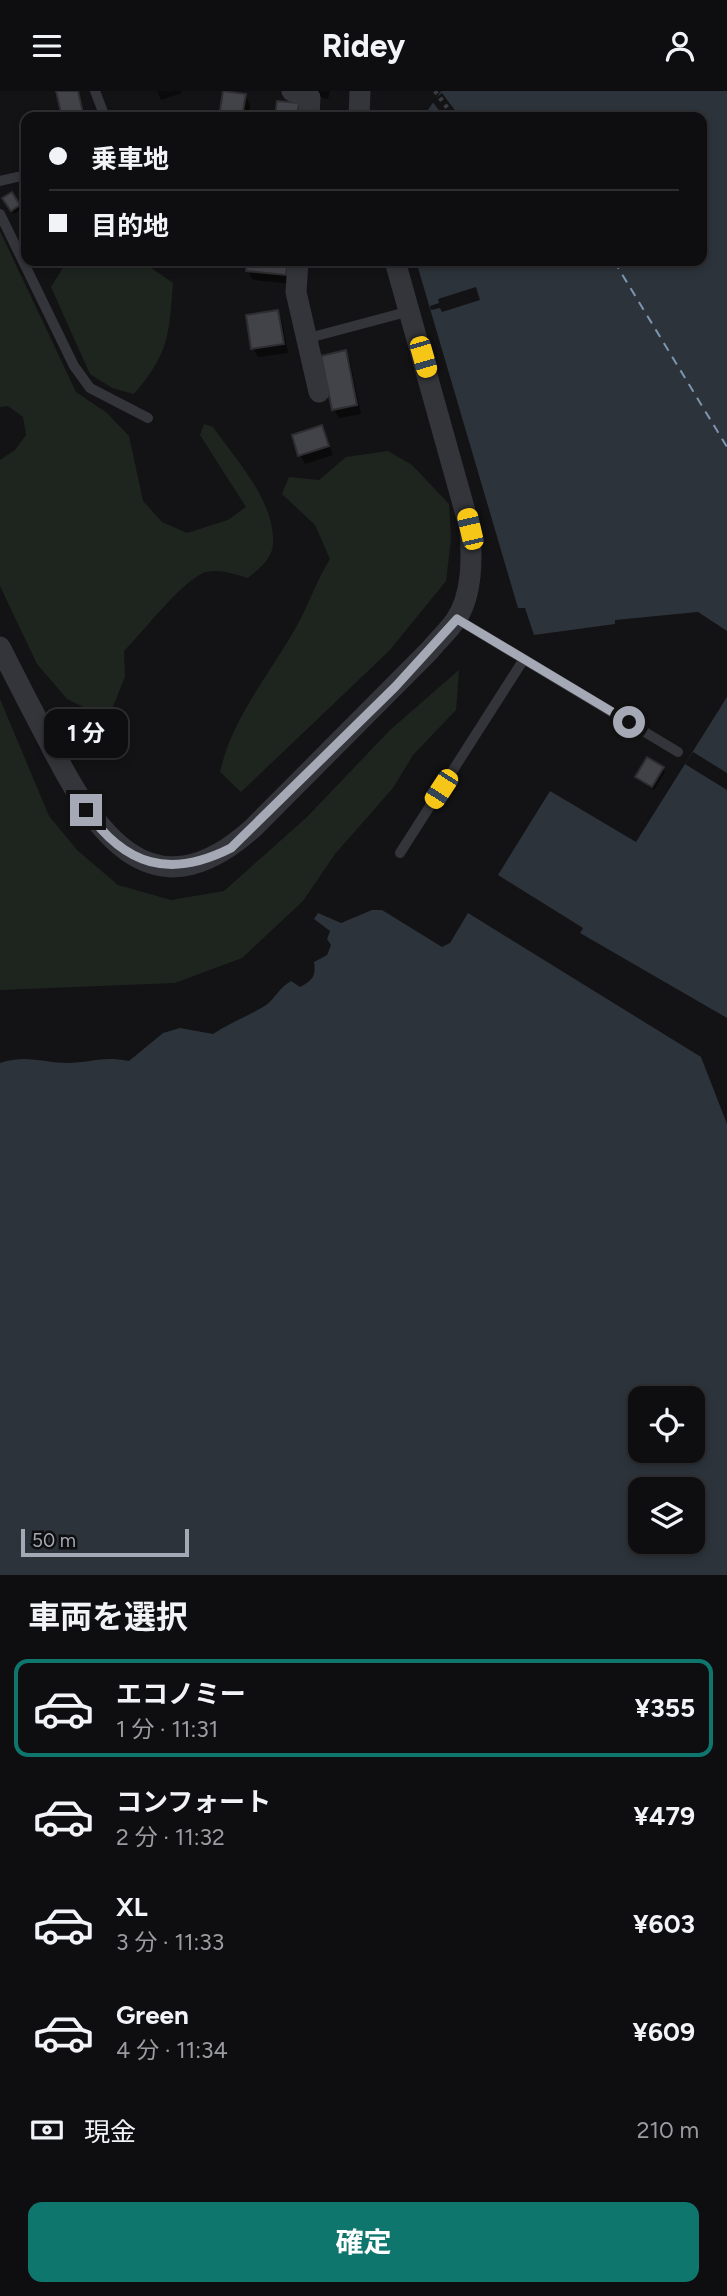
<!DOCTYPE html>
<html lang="ja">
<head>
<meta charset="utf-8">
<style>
	body { margin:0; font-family:Figtree,"Noto Sans JP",sans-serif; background:#1c1c1e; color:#f1f3f6; height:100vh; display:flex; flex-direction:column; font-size:26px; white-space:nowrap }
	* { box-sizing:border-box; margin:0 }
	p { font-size:23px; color:#9b9c9f }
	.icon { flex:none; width:38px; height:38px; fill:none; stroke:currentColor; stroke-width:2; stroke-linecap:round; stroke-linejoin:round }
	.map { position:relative; height:1484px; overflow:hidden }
	.sheet { display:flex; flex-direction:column; background:#0e0e10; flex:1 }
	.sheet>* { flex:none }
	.banner { position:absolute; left:21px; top:21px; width:686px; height:154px; border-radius:14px; box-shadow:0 4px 10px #0003,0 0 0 2px #2e2e30; display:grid; align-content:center; height:154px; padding:0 28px; background:#0e0e10 }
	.fabs { position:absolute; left:628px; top:1295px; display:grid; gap:14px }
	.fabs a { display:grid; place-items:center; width:77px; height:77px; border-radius:14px; background:#0e0e10; box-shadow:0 4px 10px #0003,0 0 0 2px #2e2e30; font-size:35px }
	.scale { position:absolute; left:21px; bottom:18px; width:168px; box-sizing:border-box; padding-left:7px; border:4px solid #a5a9b5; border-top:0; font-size:19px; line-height:24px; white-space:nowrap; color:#a5a9b5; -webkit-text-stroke:5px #0e0e10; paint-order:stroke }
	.end { position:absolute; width:32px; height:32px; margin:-16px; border:9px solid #a5a9b5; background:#111; box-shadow:0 0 0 4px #111 }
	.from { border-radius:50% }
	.bubble { position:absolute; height:49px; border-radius:14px; background:#0e0e10; box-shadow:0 4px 10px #0003,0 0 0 2px #2e2e30; font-size:23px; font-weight:700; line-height:49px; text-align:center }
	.car { position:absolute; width:21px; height:42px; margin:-21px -10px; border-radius:9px; box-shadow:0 0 5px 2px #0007; background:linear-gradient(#f5c518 24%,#345 0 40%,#f5c518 0 76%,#345 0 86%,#f5c518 0) }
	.banner b { display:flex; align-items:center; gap:24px; height:66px; font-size:26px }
	.banner b+b { border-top:2px solid #2e2e30 }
	.banner i { width:18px; height:18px; background:#f1f3f6 }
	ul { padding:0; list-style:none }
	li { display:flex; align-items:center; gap:21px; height:98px; margin:0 14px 10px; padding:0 14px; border:4px solid transparent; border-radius:14px }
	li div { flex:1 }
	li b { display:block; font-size:26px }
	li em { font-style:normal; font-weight:700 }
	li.on { border-color:#0f766e }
	li>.icon { width:63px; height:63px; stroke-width:1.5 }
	h2 { padding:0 28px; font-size:32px; line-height:84px }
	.pay { display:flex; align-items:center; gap:18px; height:77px; padding:0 28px; font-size:26px }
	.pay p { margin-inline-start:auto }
	.primary-button { display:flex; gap:14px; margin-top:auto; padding:14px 28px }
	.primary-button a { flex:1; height:80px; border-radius:14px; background:#0f766e; color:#fff; font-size:28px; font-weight:700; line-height:80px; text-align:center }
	header { display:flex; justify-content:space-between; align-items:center; height:91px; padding:0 28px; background:#0e0e10; font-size:32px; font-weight:700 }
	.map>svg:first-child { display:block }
	.green { fill:#1e251f }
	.water { fill:#2c333a; fill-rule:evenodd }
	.pier { fill:#131315 }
	.shadow { fill:#0007 }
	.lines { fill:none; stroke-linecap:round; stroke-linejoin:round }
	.ferry { stroke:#7d95af; stroke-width:2; stroke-dasharray:9 7; stroke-linecap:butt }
	.building { fill:#424348; stroke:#2e2d31; stroke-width:2 }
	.path { stroke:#3a3c41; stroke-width:4.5; stroke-dasharray:3.5 5; stroke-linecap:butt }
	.lane { stroke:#34353a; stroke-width:10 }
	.street { stroke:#34353a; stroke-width:21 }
	.route { stroke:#a5a9b5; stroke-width:9 }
</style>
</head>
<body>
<header><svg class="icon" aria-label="menu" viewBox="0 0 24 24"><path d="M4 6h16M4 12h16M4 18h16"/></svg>Ridey<svg class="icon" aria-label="person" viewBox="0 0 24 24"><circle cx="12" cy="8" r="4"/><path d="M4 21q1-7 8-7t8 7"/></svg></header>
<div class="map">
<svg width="727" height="1484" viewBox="0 0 727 1484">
	<rect width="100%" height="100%" fill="#131315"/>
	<path class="green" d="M0,140L76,301L107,322L129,345L143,410L162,431L187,442L228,429L246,416L200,344L204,333L213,336C236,369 275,410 273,452C273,467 259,478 248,487C235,483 214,476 201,483C177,496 144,540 124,560L125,586L108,628L67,608L37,573L0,495V369L15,359L26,344L23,326L8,315L0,316Z
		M67,170H141L173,192C169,245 169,262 134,303L112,297L90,283L51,196Z
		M388,360L412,374L449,413L451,448L446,490L389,560L241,701L220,681C233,623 274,579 301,527C311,507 318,487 330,468L315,434L282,403L289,386L319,389L346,366Z
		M459,579L456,619L413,664L393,697L335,763L303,810L242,867L175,892L0,899V608L49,725L77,759L118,794L171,809L224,800L307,726L390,639Z"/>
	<path class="water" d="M441,0H727V540L698,521L615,529V533L534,544L525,517H518L416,170H702V26H423Z
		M727,606V927L580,842L583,837L498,784L550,700L636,751Z
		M372,819H382L442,856L450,852L468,822L701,966L727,1033V1484H0V972C27,963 42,972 70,972C94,971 102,965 129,970L163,942L180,937L213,943C230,932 246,926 263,916C274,910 278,897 291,890L300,896C313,889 316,885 314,871L327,864L331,854L327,848L330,840L314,828L318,822L341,832ZM693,1307V1360H640V1307ZM693,1398V1451H640V1398Z"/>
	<path class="pier" d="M442,2L460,26H444L432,10Z
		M476,196L480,209L442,221L440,217L431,219L430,215L439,212L438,208Z
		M693,661L727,682V699L685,673Z"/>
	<path class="shadow" d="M78,0L86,26H64L58,1Z
		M157,0H181L182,2L161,9Z
		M299,0H330L328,8Z
		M224,1L245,4L250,14L248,26H221Z
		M11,104L21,118L14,123L4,108Z
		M249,170H292L291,193L253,189L248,180Z
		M277,221L282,230L288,262L258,266L253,257Z
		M345,261L350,270L361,323L339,327L334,318Z
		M322,336L333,364L305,373L300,364Z
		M662,677L665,681L654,699L637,686Z"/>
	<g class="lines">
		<path class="ferry" d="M614,170L727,356"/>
	</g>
	<path class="building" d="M56,0H78L84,26H62Z
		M223,0L246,3L242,26H219Z
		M277,10L299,12L297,26H275Z
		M12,101L20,114L11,120L2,107Z
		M247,170H288L286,184L246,180Z
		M278,219L284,253L251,258L246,224Z
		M346,259L357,314L332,319L321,265Z
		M322,334L329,355L298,365L292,344Z
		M647,666L664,676L652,696L635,686Z"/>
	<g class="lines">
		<path class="path" d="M435,0L454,26"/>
		<path class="lane" d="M95,0L105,26
			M0,90L26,84
			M0,123L74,275L90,297L148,327
			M305,248L410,220
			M457,528L678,661
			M400,762L524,568"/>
		<path class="street" d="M292,0L310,7L309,26
			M359,26L360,0
			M298,170L296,201L319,301
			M0,556C16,588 32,619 49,651C94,740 151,829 253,737L430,559C438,549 448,540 455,530C473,505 472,466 470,438L395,170"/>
	</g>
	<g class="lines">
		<path class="route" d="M86,719C125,775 170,788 231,757L395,596L457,528L629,631"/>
	</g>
</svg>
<div class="fabs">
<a><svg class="icon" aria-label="locate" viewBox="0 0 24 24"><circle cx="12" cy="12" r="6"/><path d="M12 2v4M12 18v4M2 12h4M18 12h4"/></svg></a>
<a><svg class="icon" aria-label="layers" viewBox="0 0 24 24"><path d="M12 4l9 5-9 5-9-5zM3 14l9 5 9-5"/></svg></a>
</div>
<div class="scale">50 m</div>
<i class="end from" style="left:629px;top:631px"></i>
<i class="end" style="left:86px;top:719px"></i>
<div class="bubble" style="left:44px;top:618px;width:84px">1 分</div>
<i class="car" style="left:423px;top:266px;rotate:164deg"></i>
<i class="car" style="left:470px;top:438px;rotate:347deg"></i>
<i class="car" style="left:441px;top:698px;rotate:213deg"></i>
<div class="banner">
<b><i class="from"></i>乗車地</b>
<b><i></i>目的地</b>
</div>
</div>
<section class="sheet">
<h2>車両を選択</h2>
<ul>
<li class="on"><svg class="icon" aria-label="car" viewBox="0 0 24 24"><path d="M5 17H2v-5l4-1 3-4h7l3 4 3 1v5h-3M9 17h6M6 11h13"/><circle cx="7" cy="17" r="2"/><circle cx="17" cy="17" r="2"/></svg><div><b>エコノミー</b><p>1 分 · 11:31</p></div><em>¥355</em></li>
<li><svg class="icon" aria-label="car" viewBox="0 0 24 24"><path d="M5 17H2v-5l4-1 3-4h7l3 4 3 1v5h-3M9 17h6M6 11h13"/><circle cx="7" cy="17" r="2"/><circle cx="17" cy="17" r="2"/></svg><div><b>コンフォート</b><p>2 分 · 11:32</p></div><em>¥479</em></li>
<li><svg class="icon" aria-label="car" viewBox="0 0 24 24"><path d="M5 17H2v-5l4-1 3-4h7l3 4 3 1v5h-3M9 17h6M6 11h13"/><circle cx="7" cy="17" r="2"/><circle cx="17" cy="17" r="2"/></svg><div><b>XL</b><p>3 分 · 11:33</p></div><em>¥603</em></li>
<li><svg class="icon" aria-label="car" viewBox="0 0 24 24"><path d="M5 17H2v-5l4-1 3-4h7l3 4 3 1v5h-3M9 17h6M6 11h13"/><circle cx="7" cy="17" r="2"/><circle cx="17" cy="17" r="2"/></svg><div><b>Green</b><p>4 分 · 11:34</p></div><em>¥609</em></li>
</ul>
<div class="pay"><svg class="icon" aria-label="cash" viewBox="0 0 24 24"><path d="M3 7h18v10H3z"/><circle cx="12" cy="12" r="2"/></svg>現金<p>210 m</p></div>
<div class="primary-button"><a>確定</a></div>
</section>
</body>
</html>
